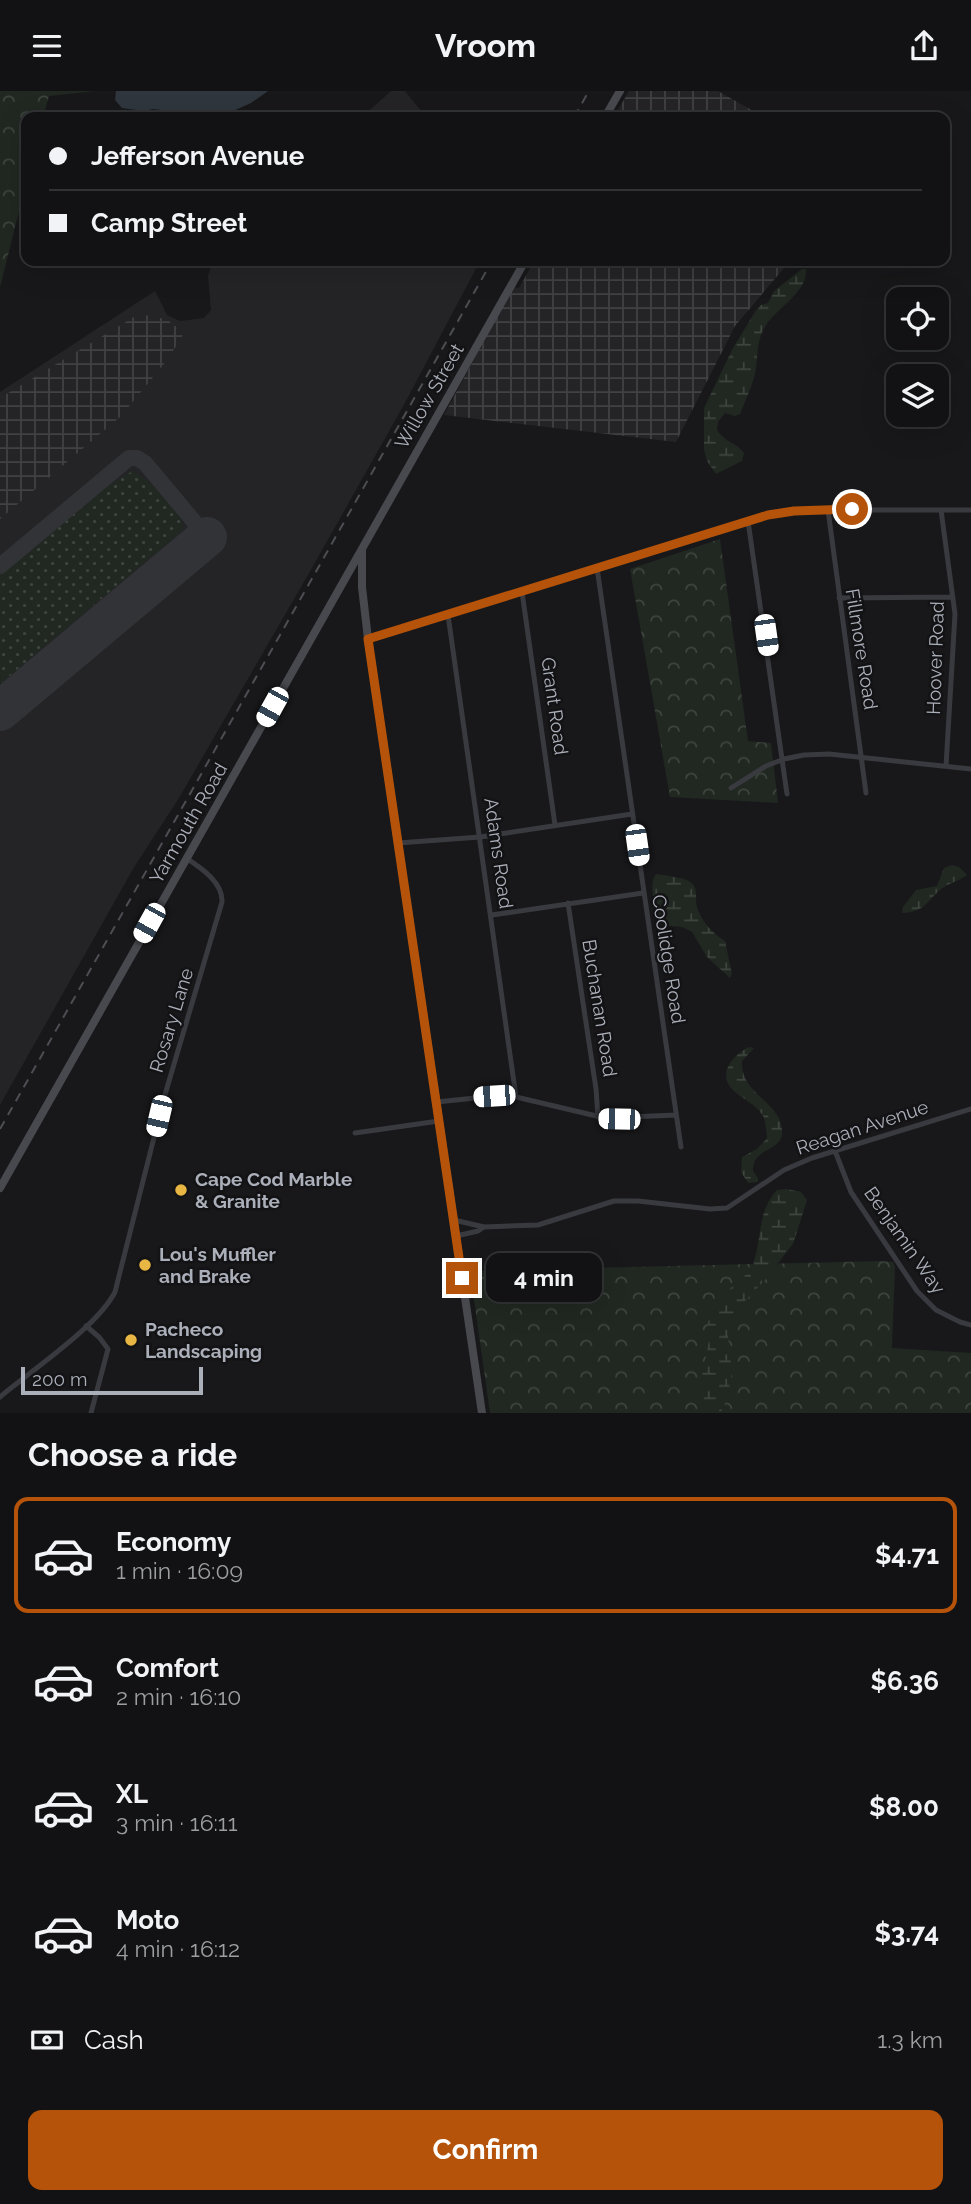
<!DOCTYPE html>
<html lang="en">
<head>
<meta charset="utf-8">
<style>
	body { margin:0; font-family:Raleway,sans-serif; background:#1f2022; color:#f1f3f6; height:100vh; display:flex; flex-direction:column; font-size:26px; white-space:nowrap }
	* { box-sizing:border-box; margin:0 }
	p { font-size:23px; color:#9c9ea0 }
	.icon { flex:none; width:38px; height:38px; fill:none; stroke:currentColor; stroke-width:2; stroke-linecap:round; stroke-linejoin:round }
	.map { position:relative; height:1322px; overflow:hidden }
	.side { display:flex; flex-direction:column; background:#121214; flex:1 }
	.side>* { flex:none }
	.hud { position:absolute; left:21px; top:21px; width:929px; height:154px; border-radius:14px; box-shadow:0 7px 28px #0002,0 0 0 2px #313234; display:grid; align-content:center; height:154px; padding:0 28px; background:#121214 }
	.tools { position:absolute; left:886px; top:196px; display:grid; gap:14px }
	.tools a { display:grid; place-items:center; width:63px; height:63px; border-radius:14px; background:#121214; box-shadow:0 7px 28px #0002,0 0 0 2px #313234; font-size:35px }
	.scale { position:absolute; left:21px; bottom:18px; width:182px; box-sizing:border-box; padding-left:7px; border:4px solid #abafb9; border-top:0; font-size:19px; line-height:24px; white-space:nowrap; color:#abafb9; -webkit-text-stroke:5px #131315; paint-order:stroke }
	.end { position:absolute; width:32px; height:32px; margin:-16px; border:9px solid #b45309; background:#fff; box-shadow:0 0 0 4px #fff }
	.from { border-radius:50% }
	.bubble { position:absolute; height:49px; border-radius:14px; background:#121214; box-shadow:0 7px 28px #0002,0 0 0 2px #313234; font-size:23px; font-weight:700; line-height:49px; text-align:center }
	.car { position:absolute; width:21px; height:42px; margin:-21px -10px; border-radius:9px; box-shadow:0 0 5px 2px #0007; background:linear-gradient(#fff 24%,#345 0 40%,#fff 0 76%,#345 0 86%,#fff 0) }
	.hud b { display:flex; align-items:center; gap:24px; height:66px; font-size:26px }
	.hud b+b { border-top:2px solid #313234 }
	.hud i { width:18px; height:18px; background:#f1f3f6 }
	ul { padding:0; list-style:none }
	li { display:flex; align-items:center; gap:21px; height:116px; margin:0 14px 10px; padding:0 14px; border:4px solid transparent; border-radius:14px }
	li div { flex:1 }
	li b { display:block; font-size:26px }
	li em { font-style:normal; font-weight:700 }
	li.on { border-color:#b45309 }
	li>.icon { width:63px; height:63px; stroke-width:1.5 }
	h2 { padding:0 28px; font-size:32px; line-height:84px }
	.pay { display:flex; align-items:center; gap:18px; height:77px; padding:0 28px; font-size:26px }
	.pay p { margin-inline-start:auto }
	.action { display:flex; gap:14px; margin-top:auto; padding:14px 28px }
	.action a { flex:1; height:80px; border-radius:14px; background:#b45309; color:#fff; font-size:28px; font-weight:700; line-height:80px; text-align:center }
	header { display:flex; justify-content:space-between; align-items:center; height:91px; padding:0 28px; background:#121214; font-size:32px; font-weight:700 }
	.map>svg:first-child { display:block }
	.built { fill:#242427 }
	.industrial { fill:url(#industrial-grid) }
	.grass { fill:url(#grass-dots) }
	.forest { fill:url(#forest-crowns) }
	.wetland { fill:url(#wetland-marsh) }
	.water { fill:#2f363d }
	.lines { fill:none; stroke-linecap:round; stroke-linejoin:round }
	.taxiway { stroke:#323336; stroke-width:16 }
	.runway { stroke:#323336; stroke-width:40 }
	.street { stroke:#393a3f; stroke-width:5 }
	.secondary { stroke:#47494e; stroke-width:8 }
	.rail { stroke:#4c4e53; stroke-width:2; stroke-dasharray:9 7; stroke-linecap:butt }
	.route { stroke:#b45309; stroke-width:9 }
	.poi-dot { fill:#e7b643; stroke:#131315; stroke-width:2.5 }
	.labels { text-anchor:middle; stroke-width:5; stroke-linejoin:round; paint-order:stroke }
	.street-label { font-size:19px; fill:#abafb9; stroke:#131315 }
	.poi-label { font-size:19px; font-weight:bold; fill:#abafb9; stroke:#131315; text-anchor:start }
</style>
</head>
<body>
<header><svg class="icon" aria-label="menu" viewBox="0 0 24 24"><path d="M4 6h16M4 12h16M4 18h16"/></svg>Vroom<svg class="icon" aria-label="share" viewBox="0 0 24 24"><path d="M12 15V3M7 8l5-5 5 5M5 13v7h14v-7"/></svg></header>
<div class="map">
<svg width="971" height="1322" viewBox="0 0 971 1322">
	<defs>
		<pattern id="industrial-grid" width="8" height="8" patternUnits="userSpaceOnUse" patternTransform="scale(1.75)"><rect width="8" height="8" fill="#242427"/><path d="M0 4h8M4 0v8" fill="none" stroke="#414144"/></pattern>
		<pattern id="grass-dots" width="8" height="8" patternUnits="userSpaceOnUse" patternTransform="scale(1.75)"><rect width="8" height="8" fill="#202821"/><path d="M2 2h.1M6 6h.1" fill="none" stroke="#3e453f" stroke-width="1.8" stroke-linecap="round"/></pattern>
		<pattern id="forest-crowns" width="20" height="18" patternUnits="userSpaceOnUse" patternTransform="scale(1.75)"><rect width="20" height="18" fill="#202821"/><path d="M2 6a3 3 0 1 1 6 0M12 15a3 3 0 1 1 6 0" fill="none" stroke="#3e453f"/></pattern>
		<pattern id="wetland-marsh" width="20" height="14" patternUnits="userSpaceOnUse" patternTransform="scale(1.75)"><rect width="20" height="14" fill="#202821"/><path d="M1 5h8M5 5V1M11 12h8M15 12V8" fill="none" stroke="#3e453f"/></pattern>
	</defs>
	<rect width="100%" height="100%" fill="#18181a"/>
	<path class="built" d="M391,0H405L426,26H362Z
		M213,170H480L406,310L312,477L179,707L133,778L0,1014V301L155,200L167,224L180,230L204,227L211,219L208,185Z"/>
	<path class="industrial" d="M629,0H718L764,26H614Z
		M534,170H790L735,235L676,351L444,324L513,196L519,197Z
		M139,223L166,228L184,242L168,268L121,325L0,428V307Z"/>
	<path class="grass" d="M133,380C154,394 177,413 184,438L0,593V484C43,448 84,406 133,380Z"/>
	<path class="forest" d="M0,0H95L49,5L43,26H26V93L0,196Z
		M720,448L748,650L771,652L778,712L670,706L630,478Z
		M881,1170L893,1171L895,1176L892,1257L971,1262V1322H490L470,1180Z"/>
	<path class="wetland" d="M802,178H806C808,201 777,217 766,234C755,250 759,269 754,287C750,299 745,311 740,323L735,325L725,322L718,331L717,339C724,351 736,351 744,362L742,370L716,383L707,370L704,359V317L733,257L755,221L761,214L768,212L774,200Z
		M952,774L959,776L967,784C959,790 949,792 941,798C926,811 925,821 902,822L903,816L916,799L937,795L944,777Z
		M656,783C663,784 684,787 689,790C700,797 694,807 697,816C701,830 713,843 725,850L732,883L730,887L707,866L692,841L682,836L664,834C656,822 647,795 656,783Z
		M749,956L754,957L742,970C740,1001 775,1009 781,1033C789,1063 752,1053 753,1080L758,1087V1091L748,1092L741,1081L742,1066L757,1058L767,1047C766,1039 766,1031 763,1025C756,1013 742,1008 733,999C716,983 734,963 749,956Z
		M787,1098L801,1101L807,1109L793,1153L765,1189L741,1214L728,1245L732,1281L728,1304L723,1318L719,1322H703C706,1311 703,1304 702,1294C701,1270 713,1257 708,1231C715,1219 723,1205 733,1194C739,1188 748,1185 752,1175C763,1148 756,1122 777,1099Z"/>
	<path class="water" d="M116,0H268L251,12L233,20L204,19L185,26H170L161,19L153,18L143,20L122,17L115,9Z"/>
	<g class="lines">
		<path class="taxiway" d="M0,475L129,367H137L145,372L207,446"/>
		<path class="runway" d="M0,620L207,446"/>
		<path class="street" d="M828,419L866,702
			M941,419L955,523L946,675
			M748,430L787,703
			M597,477L681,1056
			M522,501L555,734
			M839,507L953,506
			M448,524L516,1006
			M368,548L768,424L809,419H971
			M731,697L766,675L784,668L804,664L829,663L971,678
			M398,752L480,746L632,723
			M568,812L596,998L598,1026
			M492,824L643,802
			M437,1011L494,1005L516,1006L605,1027L676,1024
			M355,1042L439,1030
			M835,1060L851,1101L917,1200L936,1219L960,1231L971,1234
			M454,1129L484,1136L538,1134L614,1110H638L710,1118L727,1117L784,1079L812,1067L971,1018
			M456,1145L478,1140L484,1136
			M86,1235L99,1246L108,1258L91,1322
			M0,1306C32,1279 97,1236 115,1201L164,1007L222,811C223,791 201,777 186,767"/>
		<path class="secondary" d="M605,26L620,0
			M362,459V496L368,548L482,1322
			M0,1097L525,170"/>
		<path class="rail" d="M574,26L589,0
			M0,1038L492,170"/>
	</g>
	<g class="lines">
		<path class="route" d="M462,1187L368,548L768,424L794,420L852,418"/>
	</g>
	<g class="poi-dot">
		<circle cx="181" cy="1099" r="7"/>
		<circle cx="145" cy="1174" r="7"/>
		<circle cx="131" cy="1249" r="7"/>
	</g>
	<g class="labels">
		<g class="street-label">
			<text transform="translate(429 305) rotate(-60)" y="7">Willow Street</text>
			<text transform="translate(862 558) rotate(81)" y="7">Fillmore Road</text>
			<text transform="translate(935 567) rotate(-88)" y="7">Hoover Road</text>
			<text transform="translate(555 615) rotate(82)" y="7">Grant Road</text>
			<text transform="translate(188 732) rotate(-60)" y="7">Yarmouth Road</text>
			<text transform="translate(499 762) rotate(82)" y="7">Adams Road</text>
			<text transform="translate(669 868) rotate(81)" y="7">Coolidge Road</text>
			<text transform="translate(600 917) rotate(81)" y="7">Buchanan Road</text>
			<text transform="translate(171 929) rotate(-73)" y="7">Rosary Lane</text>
			<text transform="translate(862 1036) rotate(-18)" y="7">Reagan Avenue</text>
			<text transform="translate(905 1149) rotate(55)" y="7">Benjamin Way</text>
		</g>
		<g class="poi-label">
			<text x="195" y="1095">Cape Cod Marble<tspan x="195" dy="22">&amp; Granite</tspan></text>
			<text x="159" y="1170">Lou's Muffler<tspan x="159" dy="22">and Brake</tspan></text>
			<text x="145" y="1245">Pacheco<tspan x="145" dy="22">Landscaping</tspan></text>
		</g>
	</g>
</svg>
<div class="tools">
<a><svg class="icon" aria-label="locate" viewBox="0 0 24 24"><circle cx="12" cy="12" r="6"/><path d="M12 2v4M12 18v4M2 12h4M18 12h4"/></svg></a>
<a><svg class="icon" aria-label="layers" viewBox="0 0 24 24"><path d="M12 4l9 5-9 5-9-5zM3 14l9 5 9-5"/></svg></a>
</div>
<div class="scale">200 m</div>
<i class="end from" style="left:852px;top:418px"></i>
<i class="end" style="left:462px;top:1187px"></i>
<div class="bubble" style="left:486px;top:1162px;width:116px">4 min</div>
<i class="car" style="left:766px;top:544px;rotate:172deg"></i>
<i class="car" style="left:272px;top:616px;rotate:209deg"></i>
<i class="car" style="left:637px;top:754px;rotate:172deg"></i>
<i class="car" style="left:149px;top:832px;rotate:209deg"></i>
<i class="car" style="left:494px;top:1005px;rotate:266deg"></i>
<i class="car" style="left:159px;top:1025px;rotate:193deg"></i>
<i class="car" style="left:619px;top:1028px;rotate:271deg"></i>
<div class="hud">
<b><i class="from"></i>Jefferson Avenue</b>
<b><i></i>Camp Street</b>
</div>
</div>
<section class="side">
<h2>Choose a ride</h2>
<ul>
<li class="on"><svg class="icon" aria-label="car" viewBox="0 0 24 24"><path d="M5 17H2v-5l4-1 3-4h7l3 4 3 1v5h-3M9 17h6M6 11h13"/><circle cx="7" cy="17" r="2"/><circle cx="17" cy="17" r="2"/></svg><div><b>Economy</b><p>1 min · 16:09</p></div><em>$4.71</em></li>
<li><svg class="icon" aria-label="car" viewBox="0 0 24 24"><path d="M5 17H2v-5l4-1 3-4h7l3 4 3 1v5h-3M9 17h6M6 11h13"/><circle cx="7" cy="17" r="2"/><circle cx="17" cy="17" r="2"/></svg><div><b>Comfort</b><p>2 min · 16:10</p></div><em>$6.36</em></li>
<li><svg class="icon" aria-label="car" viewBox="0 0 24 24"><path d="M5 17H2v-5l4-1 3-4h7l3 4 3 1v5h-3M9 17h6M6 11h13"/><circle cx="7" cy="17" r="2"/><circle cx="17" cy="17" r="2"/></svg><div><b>XL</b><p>3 min · 16:11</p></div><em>$8.00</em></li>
<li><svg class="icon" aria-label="car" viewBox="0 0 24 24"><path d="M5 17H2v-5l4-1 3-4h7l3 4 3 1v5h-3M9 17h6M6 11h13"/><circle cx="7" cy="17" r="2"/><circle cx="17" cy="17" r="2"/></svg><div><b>Moto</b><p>4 min · 16:12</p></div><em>$3.74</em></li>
</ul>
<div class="pay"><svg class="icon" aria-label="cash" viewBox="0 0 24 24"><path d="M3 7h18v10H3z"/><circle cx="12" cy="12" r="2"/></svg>Cash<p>1.3 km</p></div>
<div class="action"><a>Confirm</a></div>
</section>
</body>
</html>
